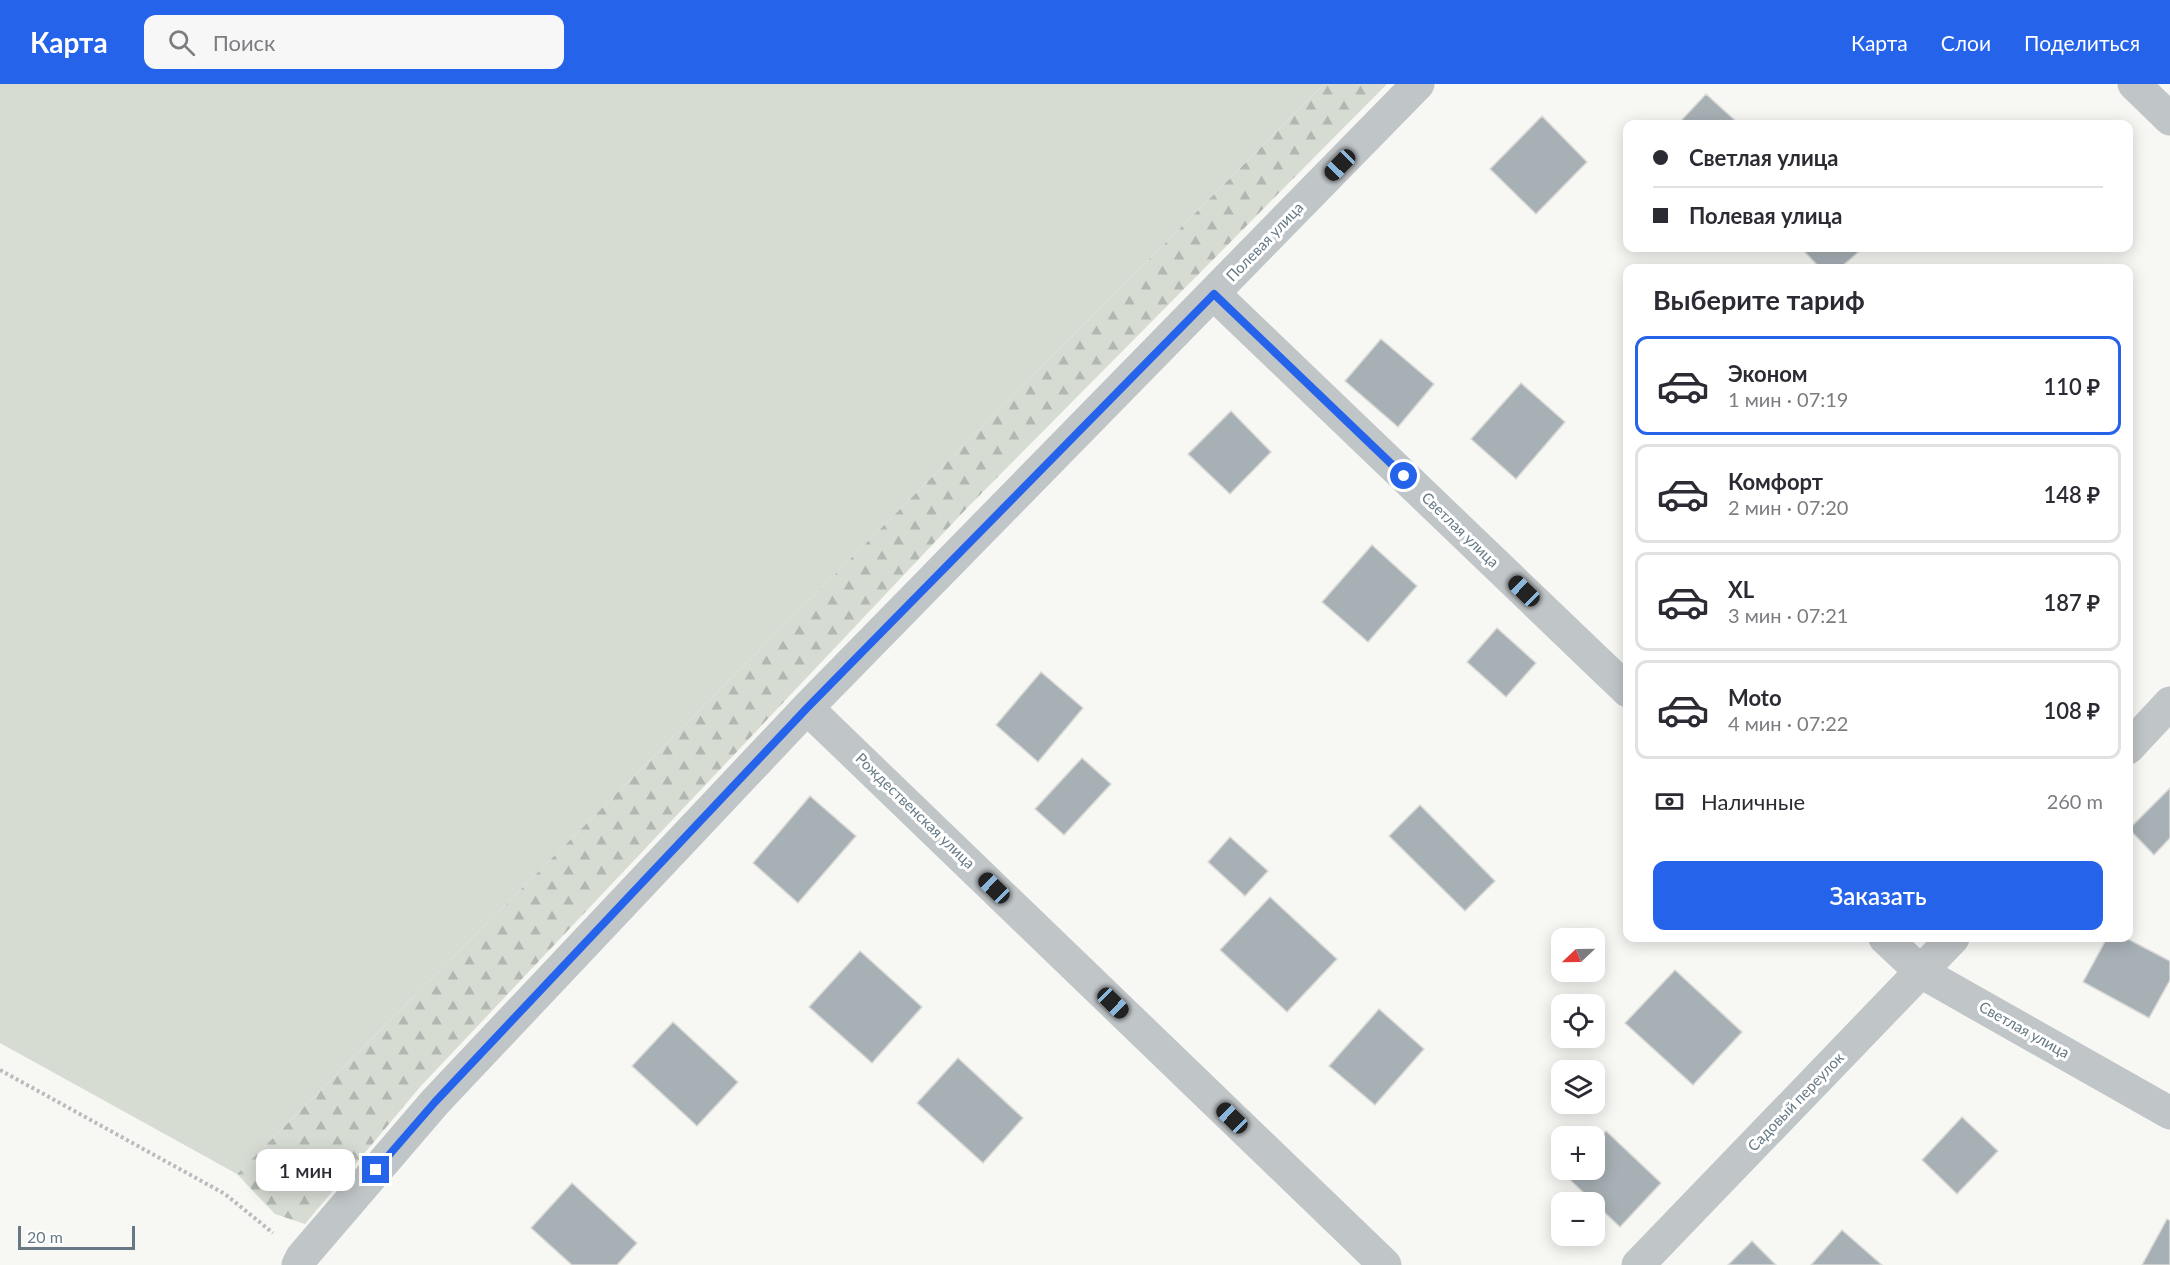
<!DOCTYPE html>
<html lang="ru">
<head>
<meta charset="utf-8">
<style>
	body { margin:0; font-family:Lato,sans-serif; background:#f7f7f7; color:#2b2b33; height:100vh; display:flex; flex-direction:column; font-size:22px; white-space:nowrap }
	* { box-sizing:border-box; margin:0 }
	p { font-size:20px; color:#7c7c81 }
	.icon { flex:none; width:33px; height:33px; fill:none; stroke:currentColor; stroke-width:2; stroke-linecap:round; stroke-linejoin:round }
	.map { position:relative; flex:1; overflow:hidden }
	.details { position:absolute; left:1623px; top:180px; width:510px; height:678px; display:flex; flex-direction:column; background:#fff; border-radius:12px; box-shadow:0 3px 15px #0003 }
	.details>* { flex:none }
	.top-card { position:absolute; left:1623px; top:36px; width:510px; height:132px; border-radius:12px; box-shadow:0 3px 15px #0003; display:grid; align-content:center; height:132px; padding:0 30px; background:#fff }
	.needle { width:39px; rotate:248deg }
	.fabs { position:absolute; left:1551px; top:844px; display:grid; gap:12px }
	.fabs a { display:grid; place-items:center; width:54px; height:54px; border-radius:12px; background:#fff; box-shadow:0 3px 15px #0003; font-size:30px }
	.scale { position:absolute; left:18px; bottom:15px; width:117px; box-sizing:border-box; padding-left:6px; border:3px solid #667985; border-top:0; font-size:16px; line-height:21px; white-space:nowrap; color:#667985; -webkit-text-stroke:4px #fff; paint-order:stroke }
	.end { position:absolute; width:27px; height:27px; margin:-14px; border:8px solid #2563eb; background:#fff; box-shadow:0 0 0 3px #fff }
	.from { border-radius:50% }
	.bubble { position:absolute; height:42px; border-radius:12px; background:#fff; box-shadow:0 3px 15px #0003; font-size:20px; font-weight:600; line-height:42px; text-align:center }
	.car { position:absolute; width:18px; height:36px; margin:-18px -9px; border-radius:8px; box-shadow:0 0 4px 2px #0007; background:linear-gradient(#222 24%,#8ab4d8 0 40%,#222 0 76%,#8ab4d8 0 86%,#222 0) }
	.top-card b { display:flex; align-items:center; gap:21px; height:57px; font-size:22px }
	.top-card b+b { border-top:2px solid #e1e1e2 }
	.top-card i { width:15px; height:15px; background:#2b2b33 }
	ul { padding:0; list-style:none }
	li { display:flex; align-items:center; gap:18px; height:99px; margin:0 12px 9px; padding:0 18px; border:3px solid #e1e1e2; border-radius:12px }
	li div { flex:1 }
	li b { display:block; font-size:22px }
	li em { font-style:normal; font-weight:600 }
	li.current { border-color:#2563eb }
	li>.icon { width:54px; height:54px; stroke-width:1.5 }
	h2 { padding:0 30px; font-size:27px; line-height:72px }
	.pay { display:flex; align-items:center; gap:15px; height:66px; padding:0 30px; font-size:22px }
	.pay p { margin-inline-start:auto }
	.primary-button { display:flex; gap:12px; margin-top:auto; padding:12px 30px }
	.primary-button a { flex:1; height:69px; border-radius:12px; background:#2563eb; color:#fff; font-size:24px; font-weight:600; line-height:69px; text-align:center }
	header { display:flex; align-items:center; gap:36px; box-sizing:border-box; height:84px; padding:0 30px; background:#2563eb; color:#fff }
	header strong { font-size:28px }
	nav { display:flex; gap:33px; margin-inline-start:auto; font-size:21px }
	.search { width:420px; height:54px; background:#f7f7f7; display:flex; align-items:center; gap:15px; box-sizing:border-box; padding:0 21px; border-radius:12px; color:#7c7c81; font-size:22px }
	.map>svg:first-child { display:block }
	.green { fill:#d7dcd3 }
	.forest { fill:url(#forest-firs) }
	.building { fill:#a7b0b5; stroke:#d9d9d6; stroke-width:1.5 }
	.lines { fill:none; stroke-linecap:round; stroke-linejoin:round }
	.path { stroke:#b8bcbf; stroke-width:4; stroke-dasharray:3 3; stroke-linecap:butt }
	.minor { stroke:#c0c5c8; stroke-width:33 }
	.route { stroke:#2563eb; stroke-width:8 }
	.labels { text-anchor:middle; stroke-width:6; stroke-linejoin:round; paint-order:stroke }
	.street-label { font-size:15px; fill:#667985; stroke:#fff }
</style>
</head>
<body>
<header>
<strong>Карта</strong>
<div class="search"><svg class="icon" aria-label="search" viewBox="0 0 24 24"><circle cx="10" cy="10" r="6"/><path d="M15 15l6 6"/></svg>Поиск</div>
<nav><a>Карта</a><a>Слои</a><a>Поделиться</a></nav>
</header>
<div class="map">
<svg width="2170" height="1181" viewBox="0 0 2170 1181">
	<defs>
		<pattern id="forest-firs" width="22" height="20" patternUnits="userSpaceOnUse" patternTransform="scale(1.5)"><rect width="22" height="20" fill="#d7dcd3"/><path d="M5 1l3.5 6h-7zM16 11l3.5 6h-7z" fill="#b2b7b1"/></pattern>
	</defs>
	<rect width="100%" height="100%" fill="#f7f7f4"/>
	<path class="green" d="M0,0H1324L237,1090L0,959Z"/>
	<path class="forest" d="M1324,0H1387L968,423L420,1003L305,1140L275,1130L237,1090Z"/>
	<path class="building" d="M1706,10L1739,40H1678Z
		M1542,32L1587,78L1536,130L1490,85Z
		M1801,164H1863L1840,184H1820Z
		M1381,255L1434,300L1398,343L1345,297Z
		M1521,299L1565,338L1516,395L1471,355Z
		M1231,327L1271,368L1230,410L1188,370Z
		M1372,461L1417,502L1368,558L1322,518Z
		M1497,544L1536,579L1506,613L1467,578Z
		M1041,588L1083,624L1038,678L996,641Z
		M1082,674L1111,700L1064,751L1035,725Z
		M2170,704V754L2154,771L2129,745Z
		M810,712L856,752L798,819L753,779Z
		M1420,721L1495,797L1465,827L1389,752Z
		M1230,753L1268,787L1245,812L1208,778Z
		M1270,813L1337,875L1287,928L1220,866Z
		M2107,854H2126L2170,877V896L2149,934L2083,898Z
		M860,867L922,923L872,979L809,923Z
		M1675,886L1742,948L1693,1001L1625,939Z
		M1379,925L1424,965L1375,1021L1329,982Z
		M673,938L738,998L697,1042L632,982Z
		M958,974L1023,1034L983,1079L917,1019Z
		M1962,1033L1998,1067L1957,1110L1922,1076Z
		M1606,1047L1661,1099L1620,1143L1565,1091L1570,1086H1594V1060Z
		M572,1099L637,1159L617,1181H572L531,1144Z
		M2167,1135L2170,1137V1181H2142Z
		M1842,1146L1882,1181H1811Z
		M1752,1157L1776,1181H1728Z"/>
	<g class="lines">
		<path class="path" d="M0,986L225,1110L273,1149"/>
		<path class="minor" d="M2134,0L2170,35
			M1214,210L1628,607
			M807,624L1385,1181
			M2128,664L2170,619
			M1885,854L1921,888L2170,1029
			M298,1181L302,1173L435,1018L807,624L1418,0
			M1638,1181L1953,854"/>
	</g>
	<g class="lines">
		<path class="route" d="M376,1086L435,1018L807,624L1214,210L1404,392"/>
	</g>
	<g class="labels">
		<g class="street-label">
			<text transform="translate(1265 158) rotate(-46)" y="5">Полевая улица</text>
			<text transform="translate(1460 446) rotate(44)" y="5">Светлая улица</text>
			<text transform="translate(915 727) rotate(44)" y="5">Рождественская улица</text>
			<text transform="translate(2024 946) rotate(29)" y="5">Светлая улица</text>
			<text transform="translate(1796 1018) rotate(-46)" y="5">Садовый переулок</text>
		</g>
	</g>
</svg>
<div class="fabs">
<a><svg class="needle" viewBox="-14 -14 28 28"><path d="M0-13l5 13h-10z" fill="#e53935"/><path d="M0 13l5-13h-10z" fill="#7c7c81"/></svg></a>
<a><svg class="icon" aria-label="locate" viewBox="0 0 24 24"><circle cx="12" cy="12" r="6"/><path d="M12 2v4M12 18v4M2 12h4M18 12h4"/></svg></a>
<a><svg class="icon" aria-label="layers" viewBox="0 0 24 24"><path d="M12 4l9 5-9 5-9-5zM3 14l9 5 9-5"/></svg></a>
<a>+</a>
<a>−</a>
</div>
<div class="scale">20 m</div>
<i class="end from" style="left:1404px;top:392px"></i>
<i class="end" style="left:376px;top:1086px"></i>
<div class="bubble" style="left:256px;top:1065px;width:99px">1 мин</div>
<i class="car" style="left:1340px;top:81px;rotate:224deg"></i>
<i class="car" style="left:1524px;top:507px;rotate:314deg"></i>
<i class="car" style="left:994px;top:804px;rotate:314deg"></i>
<i class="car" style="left:1113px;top:919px;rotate:134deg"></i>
<i class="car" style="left:1232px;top:1034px;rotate:314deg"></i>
<div class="top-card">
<b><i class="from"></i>Светлая улица</b>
<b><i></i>Полевая улица</b>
</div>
<section class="details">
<h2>Выберите тариф</h2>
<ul>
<li class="current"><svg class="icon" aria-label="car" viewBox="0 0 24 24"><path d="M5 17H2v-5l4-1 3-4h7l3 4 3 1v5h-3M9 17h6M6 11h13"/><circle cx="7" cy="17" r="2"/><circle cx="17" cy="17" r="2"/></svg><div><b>Эконом</b><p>1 мин · 07:19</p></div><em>110 ₽</em></li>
<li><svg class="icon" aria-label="car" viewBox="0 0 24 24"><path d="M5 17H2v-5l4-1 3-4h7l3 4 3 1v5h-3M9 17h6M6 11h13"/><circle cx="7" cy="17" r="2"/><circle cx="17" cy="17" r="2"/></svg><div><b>Комфорт</b><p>2 мин · 07:20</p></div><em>148 ₽</em></li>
<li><svg class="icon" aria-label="car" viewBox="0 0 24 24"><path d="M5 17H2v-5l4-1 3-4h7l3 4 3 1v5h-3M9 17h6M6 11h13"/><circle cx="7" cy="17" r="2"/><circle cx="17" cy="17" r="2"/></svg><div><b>XL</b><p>3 мин · 07:21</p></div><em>187 ₽</em></li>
<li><svg class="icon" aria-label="car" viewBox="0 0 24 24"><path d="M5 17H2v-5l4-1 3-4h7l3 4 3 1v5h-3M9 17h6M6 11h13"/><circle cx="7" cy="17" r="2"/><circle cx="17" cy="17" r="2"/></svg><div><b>Moto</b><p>4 мин · 07:22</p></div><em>108 ₽</em></li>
</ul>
<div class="pay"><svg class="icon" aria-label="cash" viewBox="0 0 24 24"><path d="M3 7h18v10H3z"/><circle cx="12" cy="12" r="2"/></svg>Наличные<p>260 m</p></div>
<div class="primary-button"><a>Заказать</a></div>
</section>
</div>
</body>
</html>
